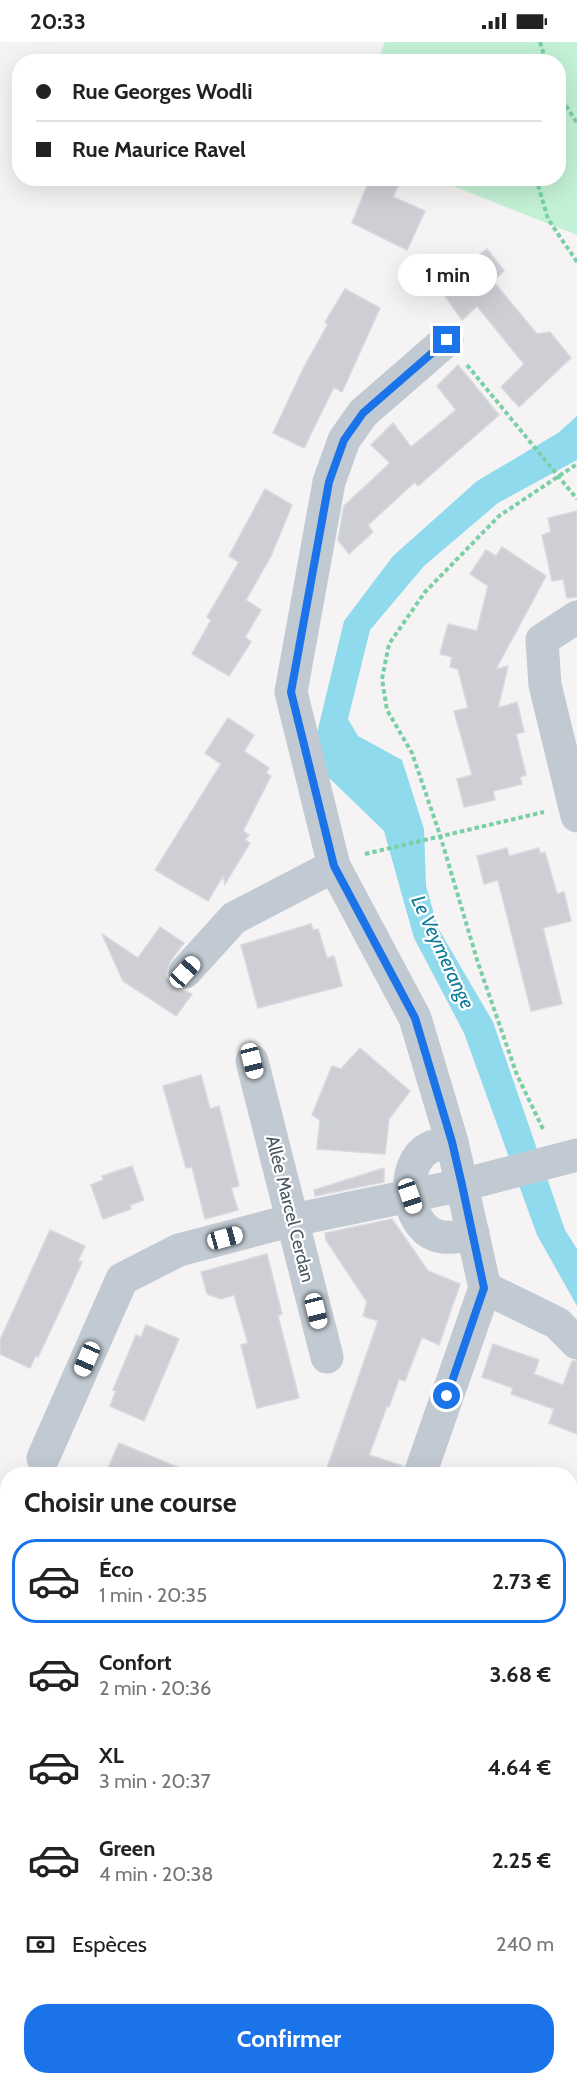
<!DOCTYPE html>
<html lang="fr">
<head>
<meta charset="utf-8">
<style>
	body { margin:0; font-family:Cabin,sans-serif; background:#f6f6f6; color:#222; height:100vh; display:flex; flex-direction:column; font-size:22px; white-space:nowrap }
	* { box-sizing:border-box; margin:0 }
	p { font-size:20px; color:#767676 }
	.icon { flex:none; width:33px; height:33px; fill:none; stroke:currentColor; stroke-width:2; stroke-linecap:round; stroke-linejoin:round }
	.map { position:relative; flex:1; overflow:hidden }
	.drawer { position:absolute; left:0px; top:1425px; width:578px; height:618px; display:flex; flex-direction:column; background:#fff; border-radius:24px 24px 0 0; box-shadow:0 6px 24px #0002 }
	.drawer>* { flex:none }
	.banner { position:absolute; left:12px; top:12px; width:554px; height:132px; border-radius:24px; box-shadow:0 6px 24px #0002; display:grid; align-content:center; height:132px; padding:0 24px; background:#fff }
	.end { position:absolute; width:27px; height:27px; margin:-14px; border:8px solid #1a73e8; background:#fff; box-shadow:0 0 0 3px #fff }
	.from { border-radius:50% }
	.bubble { position:absolute; height:42px; border-radius:21px; background:#fff; box-shadow:0 6px 24px #0002; font-size:20px; font-weight:800; line-height:42px; text-align:center }
	.car { position:absolute; width:18px; height:36px; margin:-18px -9px; border-radius:8px; box-shadow:0 0 4px 2px #0007; background:linear-gradient(#fff 24%,#345 0 40%,#fff 0 76%,#345 0 86%,#fff 0) }
	.banner b { display:flex; align-items:center; gap:21px; height:57px; font-size:22px }
	.banner b+b { border-top:2px solid #e0e0e0 }
	.banner i { width:15px; height:15px; background:#222 }
	ul { padding:0; list-style:none }
	li { display:flex; align-items:center; gap:18px; height:84px; margin:0 12px 9px; padding:0 12px; border:3px solid transparent; border-radius:24px }
	li div { flex:1 }
	li b { display:block; font-size:22px }
	li em { font-style:normal; font-weight:800 }
	li.selected { border-color:#1a73e8 }
	li>.icon { width:54px; height:54px; stroke-width:1.5 }
	h2 { padding:0 24px; font-size:27px; line-height:72px }
	.pay { display:flex; align-items:center; gap:15px; height:66px; padding:0 24px; font-size:22px }
	.pay p { margin-inline-start:auto }
	.cta { display:flex; gap:12px; margin-top:auto; padding:12px 24px }
	.cta a { flex:1; height:69px; border-radius:24px; background:#1a73e8; color:#fff; font-size:24px; font-weight:800; line-height:69px; text-align:center }
	.status { display:flex; justify-content:space-between; align-items:center; height:42px; padding:0 30px; background:#fff; direction:ltr }
	.status svg { height:16px; fill:currentColor }
	.map>svg:first-child { display:block }
	.green { fill:#c3f1d5 }
	.water { fill:#90daee }
	.building { fill:#cdcfd5; stroke:#d7d9de; stroke-width:1.5 }
	.lines { fill:none; stroke-linecap:round; stroke-linejoin:round }
	.path { stroke:#7ad0a6; stroke-width:4; stroke-dasharray:4.5 3; stroke-linecap:butt }
	.service { stroke:#c1cad2; stroke-width:18 }
	.minor { stroke:#c1cad2; stroke-width:33 }
	.route { stroke:#1a73e8; stroke-width:8 }
	.labels { text-anchor:middle; stroke-width:4.5; stroke-linejoin:round; paint-order:stroke }
	.street-label { font-size:18px; fill:#4a5661; stroke:#fff }
	.water-label { font-size:20px; font-style:italic; fill:#0c7c9b; stroke:#fff }
</style>
</head>
<body>
<div class="status"><b>20:33</b><svg viewBox="0 0 49 12"><path d="M0 12V9h3v3zM5 12V6h3v6zM10 12V3h3v9zM15 12V0h3v12zM26 1h20v11H26zM47 4h2v5h-2z"/></svg></div>
<div class="map">
<svg width="577" height="2043" viewBox="0 0 577 2043">
	<rect width="100%" height="100%" fill="#f5f3f3"/>
	<path class="green" d="M385,0H577V193L435,137L558,136V20L377,19Z
		M570,1450L577,1453V1816L570,1814Z"/>
	<path class="water" d="M577,374V418L498,461L424,524L370,588L348,677L358,694L402,718L424,787L426,844L438,886L493,980L565,1188L577,1207V1264L537,1193L464,991L414,896L384,789L320,727L312,712L344,579L393,514L477,439L558,391Z"/>
	<path class="building" d="M370,136H402L393,155L425,169L407,208L352,181Z
		M487,207L504,229L493,239L537,292L550,290L571,316L519,365L501,345L524,322L477,264L462,278L445,254L465,235L460,227Z
		M345,247L380,266L342,350L334,345L304,406L273,391L304,325L328,282L325,280Z
		M458,323L499,373L418,444L415,440L368,483L373,490L349,512L338,498L344,464L390,421L371,403L393,381L411,405L456,368L437,344Z
		M265,447L292,463L271,514L246,558L261,568L245,595L251,600L229,634L192,612L211,578L207,575L239,520L229,514Z
		M577,469V555L567,556L563,537L552,539L542,493L551,490L548,476Z
		M502,505L546,534L496,627L508,624L498,666L517,660L524,690L516,692L526,733L520,735L522,742L493,749L495,758L464,765L457,737L472,733L454,669L468,666L458,627L450,625L452,615L440,612L448,582L477,589L488,544L470,532L486,508L496,514Z
		M228,676L254,693L244,709L269,726L266,731L271,734L243,789L249,793L245,798L250,801L225,842L223,834L208,859L155,828L221,722L205,711Z
		M507,806L509,814L539,806L540,812L545,810L557,852L564,850L571,879L543,886L562,962L531,969L498,838L484,842L477,814Z
		M311,882L313,888L318,887L327,916L334,914L342,944L258,966L241,903Z
		M160,885L184,901L171,918L165,934L173,944L192,952L176,974L123,939L102,892L138,916Z
		M360,1006L410,1049L389,1077L385,1112L317,1107L320,1078L312,1073L332,1024L341,1027Z
		M201,1033L210,1067L219,1064L239,1144L231,1146L238,1168L205,1177L192,1125L186,1126L163,1044Z
		M132,1124L144,1158L130,1163L131,1167L103,1177L91,1143L103,1138L102,1134Z
		M384,1126V1140L315,1154L314,1148Z
		M392,1177L428,1229L460,1242L439,1303L422,1295L405,1339L399,1337L389,1365L387,1364L369,1413L403,1424L402,1432H325L378,1279L363,1274L367,1260L326,1198L325,1191Z
		M50,1188L85,1204L78,1219L82,1220L63,1262L38,1315L36,1313L30,1326L0,1312V1298Z
		M267,1212L282,1272L278,1274L299,1356L257,1366L241,1303L248,1301L234,1253L221,1257L207,1252L201,1230Z
		M146,1283L179,1297L144,1379L110,1364L116,1349L113,1348L136,1293L141,1295Z
		M493,1302L539,1318L534,1332L563,1343L572,1319H577V1392L549,1381L554,1367L511,1352L513,1346L482,1335Z
		M119,1401L194,1432H123L108,1426Z"/>
	<g class="lines">
		<path class="path" d="M540,0L546,20
			M558,51L577,81
			M536,136L548,177L577,220
			M467,323L577,457
			M365,812L544,770
			M543,1087L517,1033L478,921L440,793L412,711L387,668L382,637L389,602L425,550L499,474L577,422"/>
		<path class="service" d="M261,2036L283,2043
			M385,2043L387,2036"/>
		<path class="minor" d="M447,298L363,371L344,398L329,440L291,650L334,824L415,976L452,1100
			M577,575L542,598L545,643L577,774
			M185,930L234,876L334,824
			M252,1019L327,1315
			M473,1191C461,1194 448,1198 435,1193C405,1182 400,1121 429,1106C436,1102 445,1102 452,1100L485,1246
			M485,1246L557,1281L577,1301
			M43,1416L122,1237L179,1208L293,1178L462,1143L577,1113
			M420,1432L485,1246
			M0,1902L8,1905
			M570,2005L577,2007
			M210,2043L213,2036
			M538,2043L541,2036"/>
	</g>
	<g class="lines">
		<path class="route" d="M447,298L363,371L344,398L329,440L291,650L334,824L415,976L452,1100L462,1143L484,1246L447,1354"/>
	</g>
	<g class="labels">
		<g class="street-label">
			<text transform="translate(290 1167) rotate(76)" y="6">Allée Marcel Cerdan</text>
		</g>
		<g class="water-label">
			<text transform="translate(443 910) rotate(65)" y="7">Le Veymerange</text>
		</g>
	</g>
</svg>
<i class="end from" style="left:447px;top:1354px"></i>
<i class="end" style="left:447px;top:298px"></i>
<div class="bubble" style="left:398px;top:212px;width:99px">1 min</div>
<i class="car" style="left:185px;top:930px;rotate:42deg"></i>
<i class="car" style="left:252px;top:1019px;rotate:166deg"></i>
<i class="car" style="left:410px;top:1154px;rotate:161deg"></i>
<i class="car" style="left:225px;top:1196px;rotate:75deg"></i>
<i class="car" style="left:316px;top:1269px;rotate:166deg"></i>
<i class="car" style="left:87px;top:1317px;rotate:204deg"></i>
<div class="banner">
<b><i class="from"></i>Rue Georges Wodli</b>
<b><i></i>Rue Maurice Ravel</b>
</div>
<section class="drawer">
<h2>Choisir une course</h2>
<ul>
<li class="selected"><svg class="icon" aria-label="car" viewBox="0 0 24 24"><path d="M5 17H2v-5l4-1 3-4h7l3 4 3 1v5h-3M9 17h6M6 11h13"/><circle cx="7" cy="17" r="2"/><circle cx="17" cy="17" r="2"/></svg><div><b>Éco</b><p>1 min · 20:35</p></div><em>2.73 €</em></li>
<li><svg class="icon" aria-label="car" viewBox="0 0 24 24"><path d="M5 17H2v-5l4-1 3-4h7l3 4 3 1v5h-3M9 17h6M6 11h13"/><circle cx="7" cy="17" r="2"/><circle cx="17" cy="17" r="2"/></svg><div><b>Confort</b><p>2 min · 20:36</p></div><em>3.68 €</em></li>
<li><svg class="icon" aria-label="car" viewBox="0 0 24 24"><path d="M5 17H2v-5l4-1 3-4h7l3 4 3 1v5h-3M9 17h6M6 11h13"/><circle cx="7" cy="17" r="2"/><circle cx="17" cy="17" r="2"/></svg><div><b>XL</b><p>3 min · 20:37</p></div><em>4.64 €</em></li>
<li><svg class="icon" aria-label="car" viewBox="0 0 24 24"><path d="M5 17H2v-5l4-1 3-4h7l3 4 3 1v5h-3M9 17h6M6 11h13"/><circle cx="7" cy="17" r="2"/><circle cx="17" cy="17" r="2"/></svg><div><b>Green</b><p>4 min · 20:38</p></div><em>2.25 €</em></li>
</ul>
<div class="pay"><svg class="icon" aria-label="cash" viewBox="0 0 24 24"><path d="M3 7h18v10H3z"/><circle cx="12" cy="12" r="2"/></svg>Espèces<p>240 m</p></div>
<div class="cta"><a>Confirmer</a></div>
</section>
</div>
</body>
</html>
